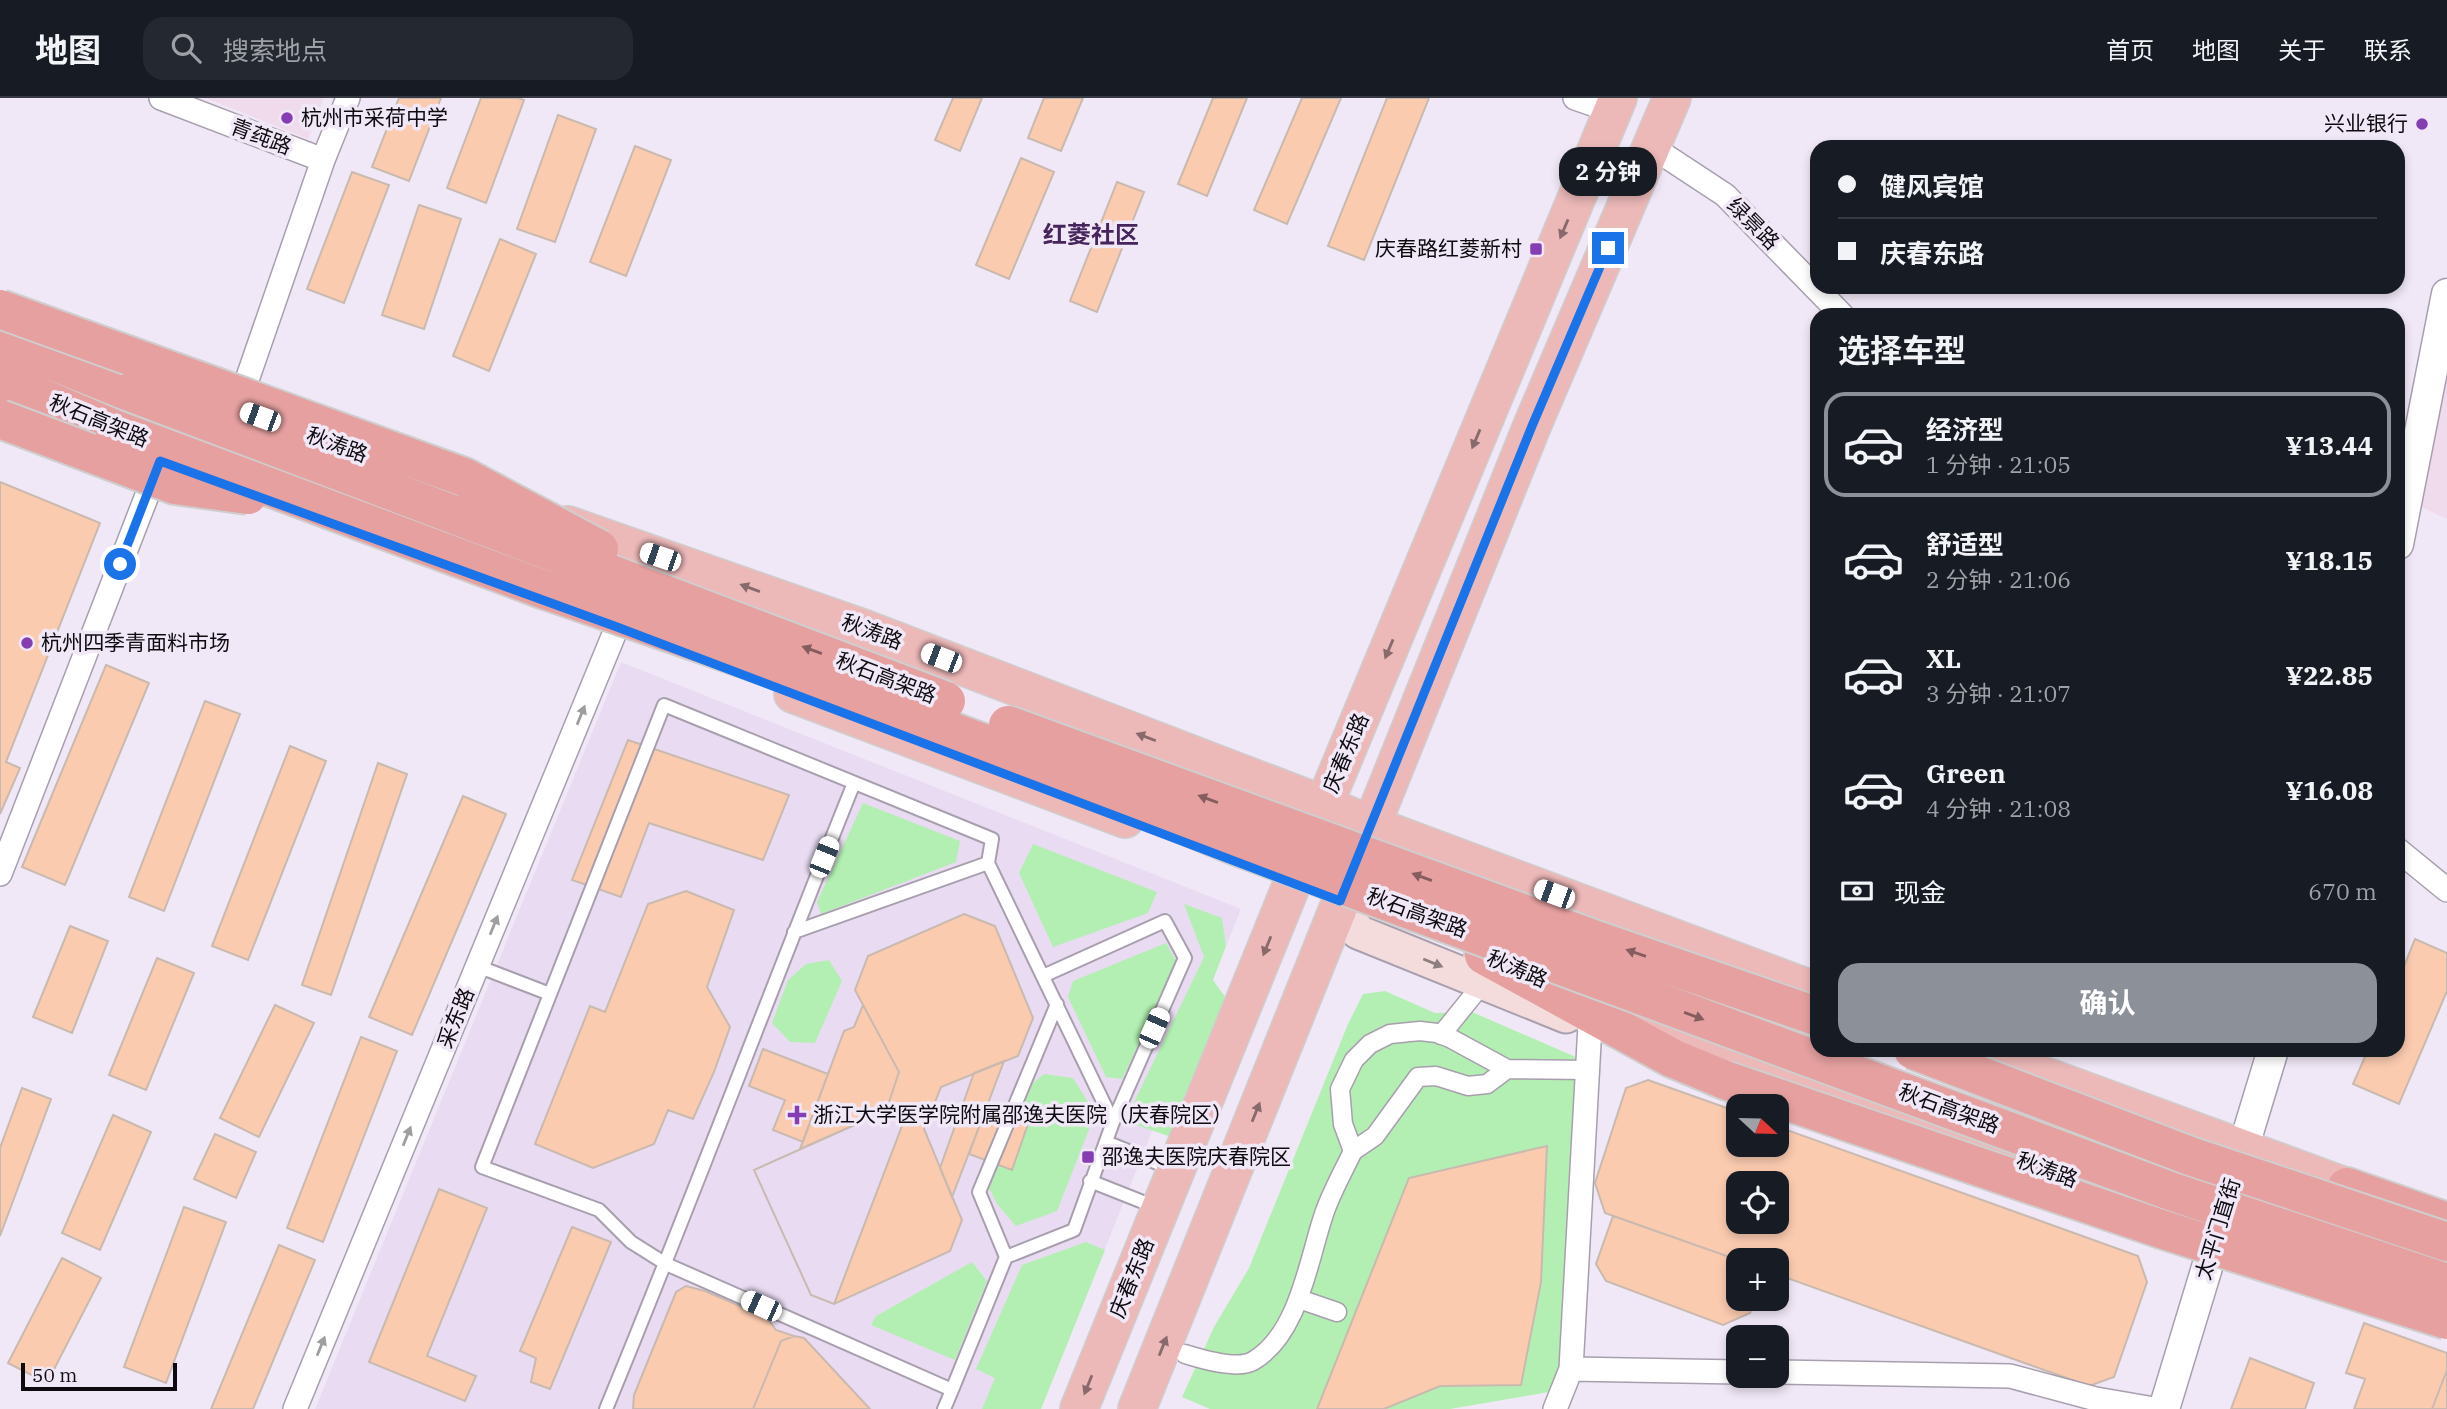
<!DOCTYPE html>
<html lang="zh">
<head>
<meta charset="utf-8">
<style>
	body { margin:0; font-family:"IBM Plex Serif","Noto Sans SC",serif; background:#242831; color:#f1f3f6; height:100vh; display:flex; flex-direction:column; font-size:26px; white-space:nowrap }
	* { box-sizing:border-box; margin:0 }
	p { font-size:23px; color:#9ea1a6 }
	.icon { flex:none; width:38px; height:38px; fill:none; stroke:currentColor; stroke-width:2; stroke-linecap:round; stroke-linejoin:round }
	.map { position:relative; flex:1; overflow:hidden }
	.panel { position:absolute; left:1810px; top:210px; width:595px; height:749px; display:flex; flex-direction:column; background:#171b24; border-radius:21px; box-shadow:0 4px 10px #0003 }
	.panel>* { flex:none }
	.banner { position:absolute; left:1810px; top:42px; width:595px; height:154px; border-radius:21px; box-shadow:0 4px 10px #0003; display:grid; align-content:center; height:154px; padding:0 28px; background:#171b24 }
	.needle { width:46px; rotate:112deg }
	.controls { position:absolute; left:1726px; top:996px; display:grid; gap:14px }
	.controls a { display:grid; place-items:center; width:63px; height:63px; border-radius:14px; background:#171b24; box-shadow:0 4px 10px #0003; font-size:35px }
	.scale { position:absolute; left:21px; bottom:18px; width:156px; box-sizing:border-box; padding-left:7px; border:4px solid #0e0b10; border-top:0; font-size:19px; line-height:24px; white-space:nowrap; color:#0e0b10; -webkit-text-stroke:5px #f1e8f7; paint-order:stroke }
	.end { position:absolute; width:32px; height:32px; margin:-16px; border:9px solid #1a73e8; background:#fff; box-shadow:0 0 0 4px #fff }
	.from { border-radius:50% }
	.bubble { position:absolute; height:49px; border-radius:21px; background:#171b24; box-shadow:0 4px 10px #0003; font-size:23px; font-weight:700; line-height:49px; text-align:center }
	.car { position:absolute; width:21px; height:42px; margin:-21px -10px; border-radius:9px; box-shadow:0 0 5px 2px #0007; background:linear-gradient(#fff 24%,#345 0 40%,#fff 0 76%,#345 0 86%,#fff 0) }
	.banner b { display:flex; align-items:center; gap:24px; height:66px; font-size:26px }
	.banner b+b { border-top:2px solid #363941 }
	.banner i { width:18px; height:18px; background:#f1f3f6 }
	ul { padding:0; list-style:none }
	li { display:flex; align-items:center; gap:21px; height:105px; margin:0 14px 10px; padding:0 14px; border:4px solid transparent; border-radius:21px }
	li div { flex:1 }
	li b { display:block; font-size:26px }
	li em { font-style:normal; font-weight:700 }
	li.current { border-color:#8c9099 }
	li>.icon { width:63px; height:63px; stroke-width:1.5 }
	h2 { padding:0 28px; font-size:32px; line-height:84px }
	.pay { display:flex; align-items:center; gap:18px; height:77px; padding:0 28px; font-size:26px }
	.pay p { margin-inline-start:auto }
	.primary-button { display:flex; gap:14px; margin-top:auto; padding:14px 28px }
	.primary-button a { flex:1; height:80px; border-radius:21px; background:#8c9099; color:#fff; font-size:28px; font-weight:700; line-height:80px; text-align:center }
	header { display:flex; align-items:center; gap:42px; box-sizing:border-box; height:98px; padding:0 35px; background:#171b24; border-bottom:2px solid #363941 }
	header strong { font-size:33px }
	nav { display:flex; gap:38px; margin-inline-start:auto; font-size:24px }
	.search { width:490px; height:63px; background:#242831; display:flex; align-items:center; gap:18px; box-sizing:border-box; padding:0 24px; border-radius:21px; color:#9ea1a6; font-size:26px }
	.map>svg:first-child { display:block }
	.built { fill:#e9dcf2 }
	.education { fill:#efdbeb }
	.green { fill:#b3efb2 }
	.building { fill:#fbcbb0; stroke:#c9b9af; stroke-width:2; fill-rule:evenodd }
	.lines { fill:none; stroke-linecap:round; stroke-linejoin:round }
	.service-casing { stroke:#a89fae; stroke-width:16 }
	.pedestrian-casing { stroke:#a89fae; stroke-width:21 }
	.minor-casing { stroke:#a89fae; stroke-width:26 }
	.tertiary-casing { stroke:#a89fae; stroke-width:33 }
	.secondary-casing { stroke:#a89fae; stroke-width:37 }
	.primary-casing { stroke:#cfcecf; stroke-width:40 }
	.trunk-casing { stroke:#cfcecf; stroke-width:42 }
	.service { stroke:#fff; stroke-width:12 }
	.pedestrian { stroke:#fff; stroke-width:18 }
	.minor { stroke:#fff; stroke-width:23 }
	.tertiary { stroke:#fff; stroke-width:30 }
	.secondary { stroke:#f5dcdc; stroke-width:33 }
	.primary { stroke:#ecb8b8; stroke-width:37 }
	.trunk { stroke:#e6a0a0; stroke-width:38 }
	.trunk-bridge-casing { stroke:#cfcecf; stroke-width:42; stroke-linecap:butt }
	.trunk-bridge { stroke:#e6a0a0; stroke-width:38 }
	.oneway { fill:#886a6c }
	.oneway2 { fill:#855d5f }
	.oneway3 { fill:#9f9d9f }
	.oneway4 { fill:#8d7e80 }
	.route { stroke:#1a73e8; stroke-width:9 }
	.poi-dot { fill:#843eb2; stroke:#f1e8f7; stroke-width:2.5 }
	.labels { text-anchor:middle; stroke-width:7; stroke-linejoin:round; paint-order:stroke }
	.poi-label { font-size:21px; fill:#0e0b10; stroke:#f1e8f7; text-anchor:start }
	.street-label { font-size:21px; fill:#0e0b10; stroke:#f1e8f7 }
	.quarter-label { font-size:24px; font-weight:bold; fill:#46255d; stroke:#f1e8f7 }
</style>
</head>
<body>
<header>
<strong>地图</strong>
<div class="search"><svg class="icon" aria-label="search" viewBox="0 0 24 24"><circle cx="10" cy="10" r="6"/><path d="M15 15l6 6"/></svg>搜索地点</div>
<nav><a>首页</a><a>地图</a><a>关于</a><a>联系</a></nav>
</header>
<div class="map">
<svg width="2447" height="1311" viewBox="0 0 2447 1311">
	<rect width="100%" height="100%" fill="#f1e8f7"/>
	<path class="built" d="M621,564L1241,811L1041,1311H315Z"/>
	<path class="education" d="M206,0H324L308,41Z
		M2447,274V421L2419,408Z"/>
	<path class="green" d="M863,705L960,743L956,764L821,816L817,804Z
		M1033,746L1157,794L1148,815L1053,849L1019,775Z
		M1184,806L1222,820L1226,848L1213,882L1228,903L1171,1039L1125,1023L1204,859Z
		M1166,845L1177,865L1122,981L1106,979L1068,899L1073,883Z
		M829,862L842,883L815,945L790,944L772,925L788,882L806,866Z
		M1385,893L1435,915L1472,914L1601,970L1561,1292L1450,1311H1210L1182,1299L1214,1229L1249,1170L1348,926L1363,896Z
		M1044,976L1073,980L1088,1004L1090,1029L1057,1113L1016,1128L997,1106L989,1090L1032,986Z
		M1086,1144L1105,1152L1041,1311H982L995,1280L976,1271L1022,1167Z
		M972,1164L987,1183L955,1262L871,1227L876,1218Z"/>
	<path class="building" d="M399,0H441L409,83L372,69Z
		M481,0H518L524,2L486,105L447,90Z
		M953,0H982L960,53L935,42Z
		M1044,0H1083L1061,53L1028,40Z
		M1213,0H1247L1207,98L1178,86Z
		M1302,0H1341L1287,126L1254,112Z
		M1387,0H1429L1364,162L1328,148Z
		M558,17L596,31L555,144L517,131Z
		M635,48L671,62L626,178L590,164Z
		M1021,60L1054,74L1009,181L976,167Z
		M352,74L389,87L344,205L307,191Z
		M1117,84L1144,94L1097,214L1070,203Z
		M419,107L461,121L424,231L382,217Z
		M500,141L536,156L489,273L453,258Z
		M0,384L100,425L6,664L20,670L0,716Z
		M106,567L149,585L65,787L22,769Z
		M205,603L240,616L164,813L129,799Z
		M628,642L789,697L763,762L649,725L621,799L572,782Z
		M290,648L326,663L248,862L212,848Z
		M378,665L407,676L331,897L302,887Z
		M463,698L506,716L412,937L369,919Z
		M686,793L734,812L707,889L730,929L714,974L693,1021L668,1012L654,1046L593,1070L535,1046L590,908L605,914L648,806Z
		M964,816L995,828L1033,920L1018,958L941,989L924,1031L962,1122L950,1153L834,1206L811,1197L754,1072L886,1013L899,974L855,892L868,858Z
		M70,828L108,843L72,935L33,919Z
		M2415,841L2447,855V893L2399,1006L2353,986L2368,952H2398V883Z
		M157,860L194,875L146,992L109,977Z
		M275,907L314,925L259,1039L220,1020Z
		M863,907L899,974L886,1013L800,1051L844,933L854,929Z
		M361,939L397,953L323,1144L287,1130Z
		M763,951L828,976L803,1044L773,1032L785,1002L749,988Z
		M1004,963L987,1008L952,1099L940,1070L974,975Z
		M1648,982L1738,1014V1046H1776V1028L2138,1158L2147,1184L2114,1279L2089,1288L1776,1176V1162H1738L1605,1115L1595,1085L1626,990ZM1738,1085H1776V1124H1738Z
		M22,990L51,1001L0,1138V1050Z
		M987,1008L1029,1023L1012,1072L969,1056Z
		M886,1013L905,1020L834,1206L811,1197L754,1072Z
		M113,1017L151,1034L100,1152L62,1135Z
		M215,1036L256,1054L236,1100L194,1081Z
		M1547,1048L1541,1184L1521,1287L1440,1288L1384,1311H1317L1409,1080Z
		M439,1091L487,1110L427,1258L476,1278L465,1303L369,1264Z
		M184,1109L226,1124L166,1285L124,1269Z
		M1613,1118L1738,1162V1200H1755L1750,1215L1723,1227L1606,1183L1596,1166Z
		M572,1129L611,1144L550,1291L531,1284L536,1260L520,1253Z
		M279,1147L315,1162L253,1311H211Z
		M62,1160L101,1180L47,1285L8,1265Z
		M686,1188L705,1193L767,1220L776,1232L794,1238L781,1243L753,1311H633L634,1297L676,1194Z
		M2364,1225L2447,1255V1272L2432,1311H2354L2365,1281L2346,1275Z
		M794,1238L804,1240L870,1311H753L781,1243Z
		M2250,1260L2314,1285L2305,1311H2231Z
		M2447,1272V1311H2432Z"/>
	<g class="lines">
		<defs>
			<path id="service" d="M794,834L988,765L1113,1024L1074,1132L1006,1159L952,1292L666,1166L631,1144L599,1112L482,1069L664,607L992,741L988,765
				M477,868L550,896
				M1043,878L1165,823L1185,860L1113,1024
				M1106,1044L1172,1071
				M1090,1083L1158,1110
				M1006,1159L979,1094L1057,906
				M606,1311C692,1103 770,893 854,685
				M944,1311L952,1292"/>
			<path id="pedestrian" d="M1441,937L1475,895
				M1353,1053L1375,1038L1418,979L1436,978L1468,988L1487,986L1507,971
				M1299,1201L1337,1214
				M1185,1256C1201,1261 1237,1272 1253,1263C1299,1236 1308,1163 1324,1116C1331,1095 1343,1074 1353,1053L1343,1026L1340,991L1354,962L1370,946L1390,936L1420,933L1437,935L1450,940L1507,971L1587,972"/>
			<path id="minor" d="M161,0L323,62
				M1575,0L1613,13
				M1652,49L1725,97L1842,217
				M238,308L323,62L348,0
				M2398,752L2447,792
				M0,776L158,369
				M1571,1271L1738,1274
				M1776,1274L2010,1278L2096,1301L2154,1311
				M295,1311L617,529
				M1555,1311L1571,1271L1590,927"/>
			<path id="tertiary" d="M2398,446L2447,196
				M2164,1311L2273,952"/>
			<path id="secondary" d="M1340,803L1358,834L1566,918"/>
			<path id="primary" d="M568,427L865,531L1324,707L1371,727L1816,893
				M793,596L1125,721
				M1613,911L1708,951L2090,1087
				M1974,952L2374,1099
				M1079,1311L1324,707L1618,0
				M1137,1311L1532,328L1672,0"/>
			<path id="trunk" d="M0,242L130,294
				M0,282L114,331
				M1484,857L1672,960L1725,982
				M2347,1089L2447,1124"/>
		</defs>
		<use href="#service" class="service-casing"/>
		<use href="#pedestrian" class="pedestrian-casing"/>
		<use href="#minor" class="minor-casing"/>
		<use href="#tertiary" class="tertiary-casing"/>
		<use href="#secondary" class="secondary-casing"/>
		<use href="#primary" class="primary-casing"/>
		<use href="#trunk" class="trunk-casing"/>
		<use href="#service" class="service"/>
		<use href="#pedestrian" class="pedestrian"/>
		<use href="#minor" class="minor"/>
		<use href="#tertiary" class="tertiary"/>
		<use href="#secondary" class="secondary"/>
		<use href="#primary" class="primary"/>
		<use href="#trunk" class="trunk"/>
		<defs>
			<path id="trunk-bridge" d="M0,211L464,379L599,451
				M130,294L946,603
				M0,321L175,387L248,397
				M114,331L545,492L892,611L1015,657L1237,748L2173,1094L2447,1185
				M1008,627L1596,842L1816,918
				M1913,952L2190,1058L2447,1144
				M1725,982L2164,1132L2447,1222"/>
		</defs>
		<use href="#trunk-bridge" class="trunk-bridge-casing"/>
		<use href="#trunk-bridge" class="trunk-bridge"/>
	</g>
	<defs><path id="oneway-solid" d="M-6-.8H1V-3.2L6.5 0L1 3.2V.8H-6Z" transform="scale(1.75)"/></defs>
	<g class="oneway">
		<use href="#oneway-solid" transform="translate(1564 131) rotate(113)"/>
		<use href="#oneway-solid" transform="translate(1476 341) rotate(113)"/>
		<use href="#oneway-solid" transform="translate(750 490) rotate(-160)"/>
		<use href="#oneway-solid" transform="translate(1389 551) rotate(113)"/>
		<use href="#oneway-solid" transform="translate(1146 639) rotate(-159)"/>
		<use href="#oneway-solid" transform="translate(1267 848) rotate(112)"/>
		<use href="#oneway-solid" transform="translate(1256 1014) rotate(-68)"/>
		<use href="#oneway-solid" transform="translate(1163 1248) rotate(-68)"/>
		<use href="#oneway-solid" transform="translate(1088 1287) rotate(112)"/>
	</g>
	<g class="oneway2">
		<use href="#oneway-solid" transform="translate(812 552) rotate(-160)"/>
		<use href="#oneway-solid" transform="translate(1208 701) rotate(-160)"/>
		<use href="#oneway-solid" transform="translate(1422 779) rotate(-160)"/>
		<use href="#oneway-solid" transform="translate(1636 855) rotate(-161)"/>
		<use href="#oneway-solid" transform="translate(1694 918) rotate(20)"/>
	</g>
	<g class="oneway3">
		<use href="#oneway-solid" transform="translate(581 617) rotate(-68)"/>
		<use href="#oneway-solid" transform="translate(494 827) rotate(-68)"/>
		<use href="#oneway-solid" transform="translate(407 1038) rotate(-68)"/>
		<use href="#oneway-solid" transform="translate(321 1248) rotate(-68)"/>
	</g>
	<use class="oneway4" href="#oneway-solid" transform="translate(1433 865) rotate(22)"/>
	<g class="lines">
		<path class="route" d="M120,466L160,363L617,529L1340,803L1532,328L1608,150"/>
	</g>
	<g class="poi-dot">
		<circle cx="287" cy="20" r="7"/>
		<circle cx="2422" cy="26" r="7"/>
		<rect x="1529" y="144" width="14" height="14" rx="3.5"/>
		<circle cx="27" cy="545" r="7"/>
		<path d="M793.5 1006.5h7v7h7v7h-7v7h-7v-7h-7v-7h7z"/>
		<rect x="1081" y="1052" width="14" height="14" rx="3.5"/>
	</g>
	<g class="labels">
		<g class="poi-label">
			<text x="301" y="27">杭州市采荷中学</text>
			<text x="2408" y="33" text-anchor="end">兴业银行</text>
			<text x="1522" y="158" text-anchor="end">庆春路红菱新村</text>
			<text x="41" y="552">杭州四季青面料市场</text>
			<text x="813" y="1024">浙江大学医学院附属邵逸夫医院（庆春院区）</text>
			<text x="1102" y="1066">邵逸夫医院庆春院区</text>
		</g>
		<g class="street-label">
			<text transform="translate(261 39) rotate(21)" y="7">青莼路</text>
			<text transform="translate(1753 126) rotate(45)" y="7">绿景路</text>
			<text transform="translate(99 323) rotate(22)" y="7">秋石高架路</text>
			<text transform="translate(337 347) rotate(20)" y="7">秋涛路</text>
			<text transform="translate(872 534) rotate(20)" y="7">秋涛路</text>
			<text transform="translate(886 580) rotate(21)" y="7">秋石高架路</text>
			<text transform="translate(1346 655) rotate(-67)" y="7">庆春东路</text>
			<text transform="translate(1417 815) rotate(20)" y="7">秋石高架路</text>
			<text transform="translate(1517 871) rotate(23)" y="7">秋涛路</text>
			<text transform="translate(456 920) rotate(-68)" y="7">采东路</text>
			<text transform="translate(1949 1011) rotate(20)" y="7">秋石高架路</text>
			<text transform="translate(2047 1072) rotate(20)" y="7">秋涛路</text>
			<text transform="translate(2218 1131) rotate(-73)" y="7">太平门直街</text>
			<text transform="translate(1132 1180) rotate(-68)" y="7">庆春东路</text>
		</g>
		<g class="quarter-label">
			<text x="1091" y="145">红菱社区</text>
		</g>
	</g>
</svg>
<div class="controls">
<a><svg class="needle" viewBox="-14 -14 28 28"><path d="M0-13l5 13h-10z" fill="#e53935"/><path d="M0 13l5-13h-10z" fill="#9ea1a6"/></svg></a>
<a><svg class="icon" aria-label="locate" viewBox="0 0 24 24"><circle cx="12" cy="12" r="6"/><path d="M12 2v4M12 18v4M2 12h4M18 12h4"/></svg></a>
<a>+</a>
<a>−</a>
</div>
<div class="scale">50 m</div>
<i class="end from" style="left:120px;top:466px"></i>
<i class="end" style="left:1608px;top:150px"></i>
<div class="bubble" style="left:1559px;top:49px;width:98px">2 分钟</div>
<i class="car" style="left:260px;top:319px;rotate:290deg"></i>
<i class="car" style="left:660px;top:459px;rotate:289deg"></i>
<i class="car" style="left:941px;top:560px;rotate:291deg"></i>
<i class="car" style="left:824px;top:759px;rotate:22deg"></i>
<i class="car" style="left:1554px;top:796px;rotate:290deg"></i>
<i class="car" style="left:1154px;top:930px;rotate:24deg"></i>
<i class="car" style="left:761px;top:1208px;rotate:294deg"></i>
<div class="banner">
<b><i class="from"></i>健风宾馆</b>
<b><i></i>庆春东路</b>
</div>
<section class="panel">
<h2>选择车型</h2>
<ul>
<li class="current"><svg class="icon" aria-label="car" viewBox="0 0 24 24"><path d="M5 17H2v-5l4-1 3-4h7l3 4 3 1v5h-3M9 17h6M6 11h13"/><circle cx="7" cy="17" r="2"/><circle cx="17" cy="17" r="2"/></svg><div><b>经济型</b><p>1 分钟 · 21:05</p></div><em>¥13.44</em></li>
<li><svg class="icon" aria-label="car" viewBox="0 0 24 24"><path d="M5 17H2v-5l4-1 3-4h7l3 4 3 1v5h-3M9 17h6M6 11h13"/><circle cx="7" cy="17" r="2"/><circle cx="17" cy="17" r="2"/></svg><div><b>舒适型</b><p>2 分钟 · 21:06</p></div><em>¥18.15</em></li>
<li><svg class="icon" aria-label="car" viewBox="0 0 24 24"><path d="M5 17H2v-5l4-1 3-4h7l3 4 3 1v5h-3M9 17h6M6 11h13"/><circle cx="7" cy="17" r="2"/><circle cx="17" cy="17" r="2"/></svg><div><b>XL</b><p>3 分钟 · 21:07</p></div><em>¥22.85</em></li>
<li><svg class="icon" aria-label="car" viewBox="0 0 24 24"><path d="M5 17H2v-5l4-1 3-4h7l3 4 3 1v5h-3M9 17h6M6 11h13"/><circle cx="7" cy="17" r="2"/><circle cx="17" cy="17" r="2"/></svg><div><b>Green</b><p>4 分钟 · 21:08</p></div><em>¥16.08</em></li>
</ul>
<div class="pay"><svg class="icon" aria-label="cash" viewBox="0 0 24 24"><path d="M3 7h18v10H3z"/><circle cx="12" cy="12" r="2"/></svg>现金<p>670 m</p></div>
<div class="primary-button"><a>确认</a></div>
</section>
</div>
</body>
</html>
